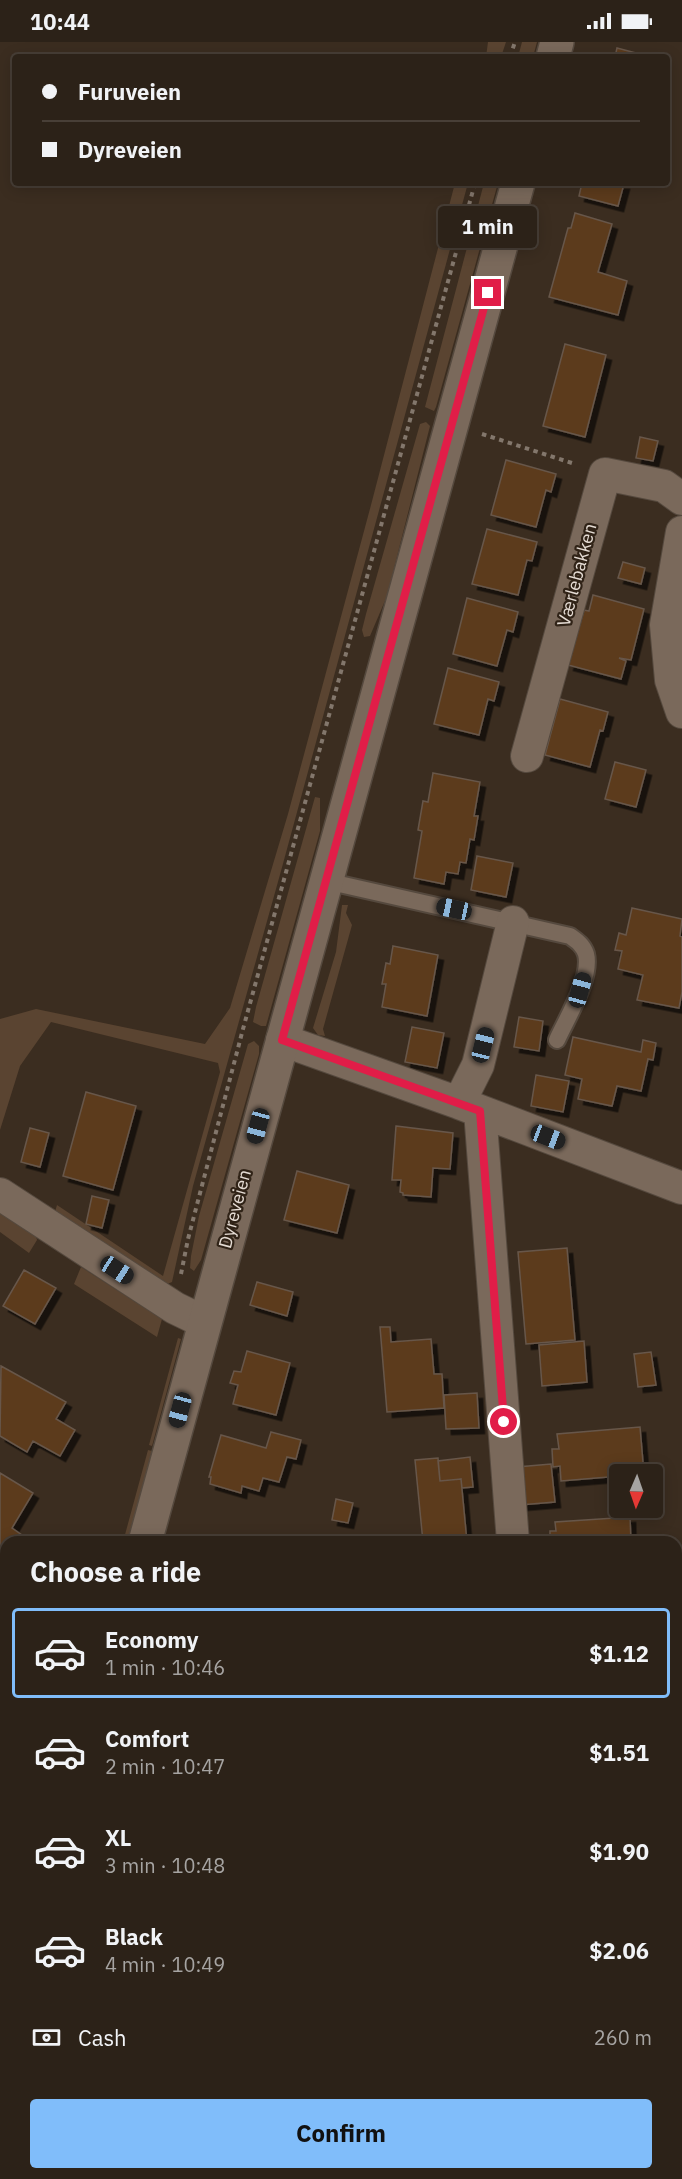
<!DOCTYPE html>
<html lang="en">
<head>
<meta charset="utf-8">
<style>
	body { margin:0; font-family:"IBM Plex Sans",sans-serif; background:#342a21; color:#f1f3f6; height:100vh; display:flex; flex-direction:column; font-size:22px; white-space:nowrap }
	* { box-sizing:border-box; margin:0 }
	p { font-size:20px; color:#a6a4a2 }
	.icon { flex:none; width:33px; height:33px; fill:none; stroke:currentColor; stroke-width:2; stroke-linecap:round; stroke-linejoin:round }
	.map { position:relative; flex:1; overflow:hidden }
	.side { position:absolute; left:0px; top:1494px; width:682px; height:644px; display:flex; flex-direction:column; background:#2c2218; border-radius:18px 18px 0 0; box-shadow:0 3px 15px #0003,0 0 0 2px #483f37 }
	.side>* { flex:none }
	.banner { position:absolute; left:12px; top:12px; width:658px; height:132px; border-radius:6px; box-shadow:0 3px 15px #0003,0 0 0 2px #483f37; display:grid; align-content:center; height:132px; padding:0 30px; background:#2c2218 }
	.needle { width:39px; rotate:182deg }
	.buttons { position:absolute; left:609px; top:1422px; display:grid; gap:12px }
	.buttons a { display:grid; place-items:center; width:54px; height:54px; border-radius:6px; background:#2c2218; box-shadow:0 3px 15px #0003,0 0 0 2px #483f37; font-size:30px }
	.end { position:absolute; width:27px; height:27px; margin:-14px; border:8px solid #e11d48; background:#fff; box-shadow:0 0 0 3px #fff }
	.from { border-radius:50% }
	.bubble { position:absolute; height:42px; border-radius:6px; background:#2c2218; box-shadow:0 3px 15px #0003,0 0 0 2px #483f37; font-size:20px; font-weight:800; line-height:42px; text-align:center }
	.car { position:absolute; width:18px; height:36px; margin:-18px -9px; border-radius:8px; box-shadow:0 0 4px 2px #0007; background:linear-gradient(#222 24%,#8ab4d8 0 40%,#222 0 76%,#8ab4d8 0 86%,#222 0) }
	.banner b { display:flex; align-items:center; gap:21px; height:57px; font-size:22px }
	.banner b+b { border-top:2px solid #483f37 }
	.banner i { width:15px; height:15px; background:#f1f3f6 }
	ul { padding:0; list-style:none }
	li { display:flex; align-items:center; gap:18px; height:90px; margin:0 12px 9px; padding:0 18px; border:3px solid transparent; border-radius:6px }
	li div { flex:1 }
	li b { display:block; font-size:22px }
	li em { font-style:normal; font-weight:800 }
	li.active { border-color:#80bdfa }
	li>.icon { width:54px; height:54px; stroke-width:1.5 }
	h2 { padding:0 30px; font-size:27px; line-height:72px }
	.pay { display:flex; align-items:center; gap:15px; height:66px; padding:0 30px; font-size:22px }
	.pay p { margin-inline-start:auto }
	.cta { display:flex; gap:12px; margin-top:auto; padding:12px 30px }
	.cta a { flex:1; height:69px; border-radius:6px; background:#80bdfa; color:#111; font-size:24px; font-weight:800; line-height:69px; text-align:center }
	.status { display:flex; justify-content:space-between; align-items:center; height:42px; padding:0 30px; background:#2c2218; direction:ltr }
	.status svg { height:16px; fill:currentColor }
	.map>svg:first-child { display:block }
	.green { fill:#5a4431 }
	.building { fill:#5c3b1d; stroke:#67574a; stroke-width:1.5; filter:url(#shadow) }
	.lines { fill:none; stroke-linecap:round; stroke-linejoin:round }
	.service-casing { stroke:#55493e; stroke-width:20 }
	.minor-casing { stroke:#55493e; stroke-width:34 }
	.secondary-casing { stroke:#55493e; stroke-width:36 }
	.path { stroke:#83776c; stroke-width:4; stroke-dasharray:4.5 4.5; stroke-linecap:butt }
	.service { stroke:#7a695b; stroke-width:16 }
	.minor { stroke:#7a695b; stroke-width:32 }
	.secondary { stroke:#7a695b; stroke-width:33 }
	.route { stroke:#e11d48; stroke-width:8 }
	.labels { text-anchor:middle; stroke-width:4.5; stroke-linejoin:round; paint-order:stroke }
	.street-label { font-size:18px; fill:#e5dcd4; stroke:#302317 }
</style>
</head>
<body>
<div class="status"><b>10:44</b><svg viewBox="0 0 49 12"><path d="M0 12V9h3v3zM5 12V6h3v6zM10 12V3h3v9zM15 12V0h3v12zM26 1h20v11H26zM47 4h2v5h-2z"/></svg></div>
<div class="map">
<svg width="682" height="2137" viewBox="0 0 682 2137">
	<defs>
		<filter id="shadow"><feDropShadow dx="5.5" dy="5.5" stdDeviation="0" flood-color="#0009"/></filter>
	</defs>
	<rect width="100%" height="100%" fill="#3b2d20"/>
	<path class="green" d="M488,0H506L501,15H486Z
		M522,0H537L533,15H518Z
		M455,141H468L281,829L193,1144L172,1240L165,1243L55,1170L57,1163L163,1234L220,1030L218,1021L51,980L20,1024L0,1088V977L36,967L205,1002L230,966L288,772L371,463Z
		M484,141H498L436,365L434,369L425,365Z
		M426,380L430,384L387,554L370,594L364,595L362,588L366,572L420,382Z
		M315,755L320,756V789L266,984H261L253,980L256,965Z
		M342,863H348L346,871L352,883L323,987L325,994L318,993L313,986L336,910Z
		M254,999L259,1004V1012L201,1218L194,1229L190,1226L191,1214L199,1174L248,1002Z
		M0,1169L36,1194L37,1198L29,1211L0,1190Z
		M81,1225L162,1277L157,1295L74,1242Z
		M178,1296L181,1297L152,1404L149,1403Z
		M148,1408L152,1409L127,1500H123Z
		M682,1865V2137H0V2086L6,2076V2132H676V1867Z"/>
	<path class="building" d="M617,6L651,15H615Z
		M582,141L624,142L618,164L579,154Z
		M575,171L612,182L598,230L627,239L618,273L549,255L568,186H571Z
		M565,302L606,313L585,395L543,384Z
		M640,395L658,399L653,419L636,416Z
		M506,418L556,432L551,450L546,448L536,485L491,473Z
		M487,487L537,500L532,519L527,518L518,553L472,542Z
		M623,520L645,526L641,542L618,536Z
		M593,553L644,567L631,618L619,616L626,619L621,637L568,623L584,568L589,569Z
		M467,556L518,570L513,590L507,588L497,624L453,612Z
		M448,626L499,640L494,659L488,657L479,693L434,682Z
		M560,657L608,670L603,689L600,688L590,725L545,713Z
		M615,720L646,728L636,765L605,757Z
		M433,731L480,740L474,774H478L474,798L470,797L466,821L460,820L458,832L446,830L444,842L414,836L422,789L418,788L423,759L428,760Z
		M477,814L513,821L506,855L471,848Z
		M632,866L682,877L680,894L682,895V950L679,966L637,958L643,933L618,927L622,909L615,908L619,891L626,893Z
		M393,904L438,913L427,974L382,965L386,942H382L386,921L390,922Z
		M519,975L543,979L539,1009L514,1005Z
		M412,985L444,991L437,1026L405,1020Z
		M573,995L641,1010L643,998L656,1001L653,1018L648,1017L641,1049L617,1044L612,1064L578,1057L582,1037L565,1033Z
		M536,1033L569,1039L563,1070L531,1064Z
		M86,1050L136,1064L113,1148L63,1134Z
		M396,1084L453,1091L450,1127L433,1126L431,1155L403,1153V1151L400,1150L401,1138H392Z
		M30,1086L49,1091L40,1125L21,1120Z
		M297,1129L349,1143L337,1191L284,1178Z
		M92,1154L109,1158L102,1186L86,1182Z
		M567,1206L575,1298L526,1302L518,1210Z
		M24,1228L56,1246L35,1282L3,1264Z
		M257,1240L293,1250L287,1274L250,1263Z
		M380,1285H390L391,1300L431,1297L434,1332H442L444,1366L387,1370Z
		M584,1299L587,1340L542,1344L539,1303Z
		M247,1309L290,1321L276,1373L233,1362L238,1343L230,1341L234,1329L241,1330Z
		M651,1310L656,1343L638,1345L634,1312Z
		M1,1324L66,1360L56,1377L75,1388L60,1414L33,1399L27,1410L0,1394Z
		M477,1351L479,1386L446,1387L444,1353Z
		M640,1385L644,1432L561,1439L560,1424L553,1425L552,1407H559L557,1392Z
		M271,1390L301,1398L296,1417L287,1415L279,1440L263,1436L259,1449L242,1444L241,1451L210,1442L211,1435H209L221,1393L266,1406Z
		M470,1415L473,1445L462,1446L461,1437L440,1439L438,1419Z
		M438,1416L440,1439L461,1437L467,1500H423L415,1418Z
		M551,1422L555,1460L520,1463L517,1425Z
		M0,1431L33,1451L12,1486L22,1493L18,1500H6V1520L0,1530Z
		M336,1457L353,1461L348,1481L332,1478Z
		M630,1475L631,1500H550V1489H556L555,1480Z
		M0,1642L6,1645V1712L1,1721Z"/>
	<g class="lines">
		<defs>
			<path id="service" d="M326,839L570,894C577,899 583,903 586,912C592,935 567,976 557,998"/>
			<path id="minor" d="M682,490L666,583L671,638L682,670
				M527,714L605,432L664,444L682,457
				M282,998L459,1061L682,1146
				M459,1061L478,1023L513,880
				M480,1069L513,1500
				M0,1152L175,1266L204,1280"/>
			<path id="secondary" d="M553,15L557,0
				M145,1500L518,141
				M0,1990L6,1971"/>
		</defs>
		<use href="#service" class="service-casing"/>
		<use href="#minor" class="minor-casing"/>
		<use href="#secondary" class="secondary-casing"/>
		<path class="path" d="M510,15L515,0
			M482,392L575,422
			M181,1232L188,1197L243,987L475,141
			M0,1908L6,1892"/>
		<use href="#service" class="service"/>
		<use href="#minor" class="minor"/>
		<use href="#secondary" class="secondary"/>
	</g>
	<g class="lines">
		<path class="route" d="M488,251L282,998L480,1069L504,1380"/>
	</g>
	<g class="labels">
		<g class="street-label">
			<text transform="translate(577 533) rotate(-75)" y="6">Værlebakken</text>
			<text transform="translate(235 1167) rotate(-75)" y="6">Dyreveien</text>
		</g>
	</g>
</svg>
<div class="buttons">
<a><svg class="needle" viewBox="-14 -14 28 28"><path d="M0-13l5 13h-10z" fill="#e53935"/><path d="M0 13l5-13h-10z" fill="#a6a4a2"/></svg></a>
</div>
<i class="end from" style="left:504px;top:1380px"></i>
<i class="end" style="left:488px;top:251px"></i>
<div class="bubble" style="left:438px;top:164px;width:99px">1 min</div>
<i class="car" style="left:454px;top:867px;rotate:282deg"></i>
<i class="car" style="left:580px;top:948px;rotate:15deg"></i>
<i class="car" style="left:483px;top:1003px;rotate:14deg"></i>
<i class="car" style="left:258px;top:1084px;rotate:195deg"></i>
<i class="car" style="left:548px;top:1095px;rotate:111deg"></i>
<i class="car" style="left:117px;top:1228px;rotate:123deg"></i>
<i class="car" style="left:180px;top:1368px;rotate:195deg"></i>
<div class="banner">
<b><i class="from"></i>Furuveien</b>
<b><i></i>Dyreveien</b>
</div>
<section class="side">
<h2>Choose a ride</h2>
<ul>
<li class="active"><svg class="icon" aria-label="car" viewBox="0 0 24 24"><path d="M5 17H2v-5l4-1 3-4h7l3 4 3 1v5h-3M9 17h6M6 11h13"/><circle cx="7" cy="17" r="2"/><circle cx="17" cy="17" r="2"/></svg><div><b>Economy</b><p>1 min · 10:46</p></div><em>$1.12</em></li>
<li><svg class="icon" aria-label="car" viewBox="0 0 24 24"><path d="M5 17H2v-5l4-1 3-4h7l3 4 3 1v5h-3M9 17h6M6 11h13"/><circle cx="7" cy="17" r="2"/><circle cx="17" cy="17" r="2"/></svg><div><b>Comfort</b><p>2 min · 10:47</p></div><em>$1.51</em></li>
<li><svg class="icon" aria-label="car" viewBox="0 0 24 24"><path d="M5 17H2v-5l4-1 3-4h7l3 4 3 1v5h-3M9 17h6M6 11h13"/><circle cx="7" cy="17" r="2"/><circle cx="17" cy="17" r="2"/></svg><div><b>XL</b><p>3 min · 10:48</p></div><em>$1.90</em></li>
<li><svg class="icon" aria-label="car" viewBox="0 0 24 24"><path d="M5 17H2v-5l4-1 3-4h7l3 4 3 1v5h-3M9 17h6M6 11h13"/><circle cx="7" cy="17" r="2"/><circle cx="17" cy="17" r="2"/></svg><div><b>Black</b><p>4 min · 10:49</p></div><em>$2.06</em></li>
</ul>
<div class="pay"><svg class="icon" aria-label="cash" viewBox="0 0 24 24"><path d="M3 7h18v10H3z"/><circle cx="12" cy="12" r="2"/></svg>Cash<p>260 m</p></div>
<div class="cta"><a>Confirm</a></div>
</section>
</div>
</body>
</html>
